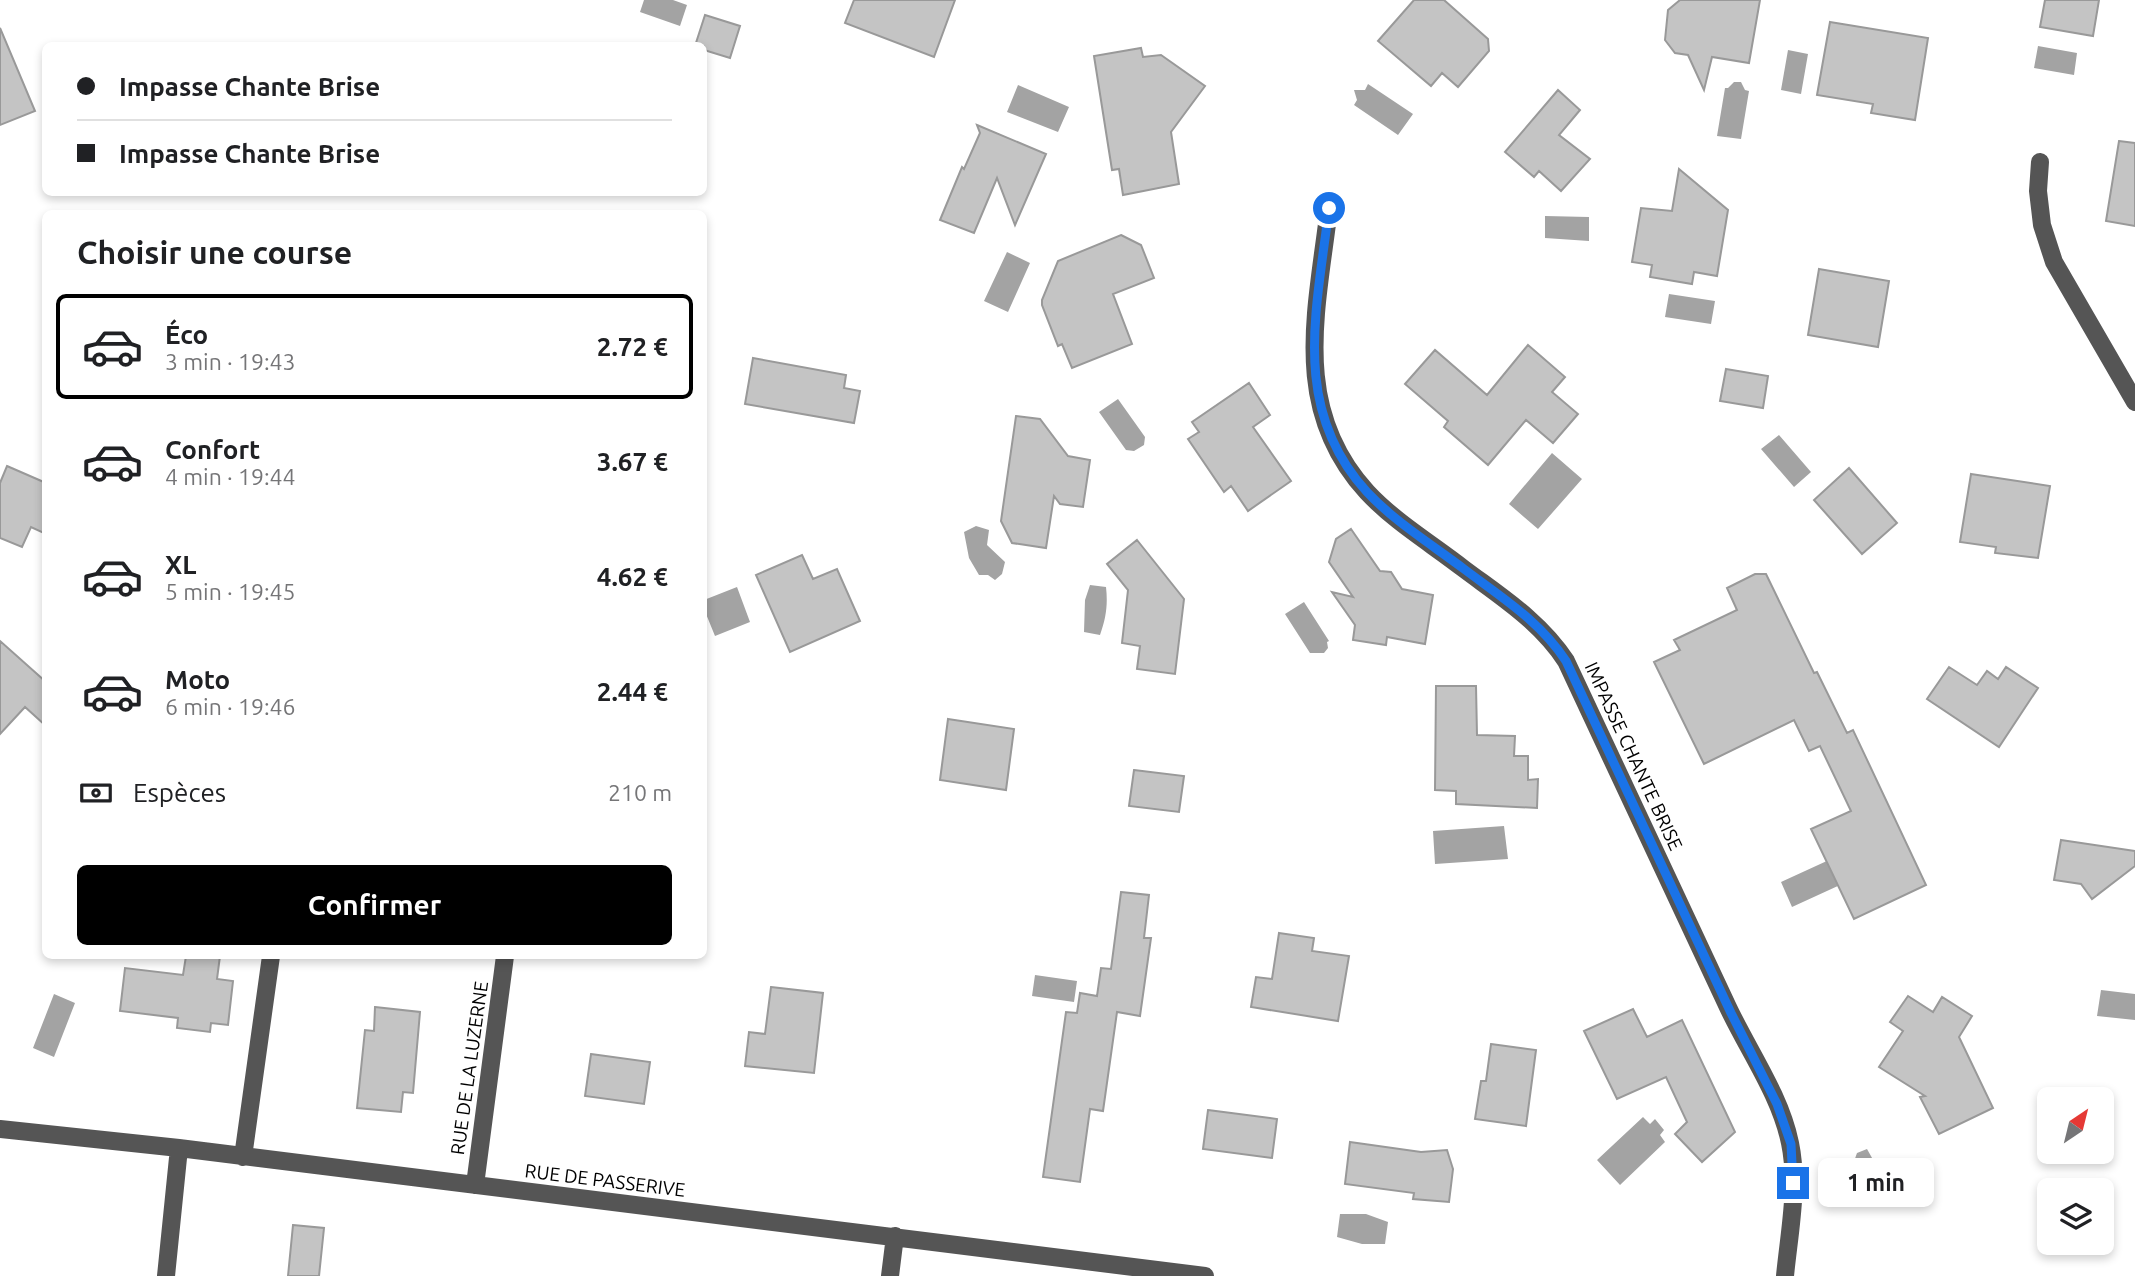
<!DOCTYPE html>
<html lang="fr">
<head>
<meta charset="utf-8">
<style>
	body { margin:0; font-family:Ubuntu,sans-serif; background:#f6f6f6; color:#202124; height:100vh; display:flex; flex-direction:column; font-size:26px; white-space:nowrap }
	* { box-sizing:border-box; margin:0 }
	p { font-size:23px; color:#757577 }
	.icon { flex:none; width:38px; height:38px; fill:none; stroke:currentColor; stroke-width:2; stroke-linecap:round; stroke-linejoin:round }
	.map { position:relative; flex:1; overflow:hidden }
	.details { position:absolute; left:42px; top:210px; width:665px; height:749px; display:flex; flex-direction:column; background:#fff; border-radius:10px; box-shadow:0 4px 10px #0003 }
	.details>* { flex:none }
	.banner { position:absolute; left:42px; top:42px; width:665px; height:154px; border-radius:10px; box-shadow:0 4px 10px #0003; display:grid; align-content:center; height:154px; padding:0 35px; background:#fff }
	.needle { width:46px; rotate:35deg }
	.tools { position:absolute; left:2037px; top:1087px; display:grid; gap:14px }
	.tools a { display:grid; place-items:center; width:77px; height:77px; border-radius:10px; background:#fff; box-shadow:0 4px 10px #0003; font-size:35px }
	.end { position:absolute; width:32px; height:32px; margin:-16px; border:9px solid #1a73e8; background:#fff; box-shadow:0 0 0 4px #fff }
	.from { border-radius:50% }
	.bubble { position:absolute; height:49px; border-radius:10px; background:#fff; box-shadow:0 4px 10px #0003; font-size:23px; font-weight:700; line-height:49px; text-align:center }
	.banner b { display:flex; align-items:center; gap:24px; height:66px; font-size:26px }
	.banner b+b { border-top:2px solid #e0e0e0 }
	.banner i { width:18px; height:18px; background:#202124 }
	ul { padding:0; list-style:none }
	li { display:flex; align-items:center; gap:21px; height:105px; margin:0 14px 10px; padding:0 21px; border:4px solid transparent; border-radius:10px }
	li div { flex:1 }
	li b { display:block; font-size:26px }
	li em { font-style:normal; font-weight:700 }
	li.selected { border-color:#000 }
	li>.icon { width:63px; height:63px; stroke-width:1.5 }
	h2 { padding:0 35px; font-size:32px; line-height:84px }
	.pay { display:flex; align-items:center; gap:18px; height:77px; padding:0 35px; font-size:26px }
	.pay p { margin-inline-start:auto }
	.button { display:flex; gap:14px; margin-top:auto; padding:14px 35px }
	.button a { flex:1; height:80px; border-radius:10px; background:#000; color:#fff; font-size:28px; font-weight:700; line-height:80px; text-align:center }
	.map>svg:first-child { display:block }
	.water { fill:#a3a3a3 }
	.building { fill:#c4c4c4; stroke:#999; stroke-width:2 }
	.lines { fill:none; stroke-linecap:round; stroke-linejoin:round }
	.minor { stroke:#555; stroke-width:18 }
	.route { stroke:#1a73e8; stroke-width:9 }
	.labels { text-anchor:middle; stroke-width:5; stroke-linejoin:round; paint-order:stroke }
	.street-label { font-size:19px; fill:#000; stroke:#fff }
</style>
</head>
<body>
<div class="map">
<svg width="2135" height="1276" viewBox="0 0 2135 1276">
	<rect width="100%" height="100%" fill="#fff"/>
	<path class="water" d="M644,0H673L687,5L680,26L640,12Z
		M2038,46L2077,53L2074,75L2034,68Z
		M1788,50L1808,54L1801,94L1781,90Z
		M1734,82H1741L1745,90L1749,91L1741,139L1717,136L1725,88H1728Z
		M1368,84L1413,114L1398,135L1354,105L1357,100L1354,90H1365Z
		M1018,85L1069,107L1058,132L1007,112Z
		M1545,216L1589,217V241L1545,238Z
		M1007,252L1030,263L1008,312L984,301Z
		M1669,294L1715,301L1711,324L1665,317Z
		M1118,399L1145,437L1144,445L1134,451L1126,450L1099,412Z
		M1779,435L1811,472L1794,487L1761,449Z
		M1552,453L1582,479L1538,529L1509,504Z
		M976,526L989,530L987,545L1005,562L1002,574L995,580L988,575H979L969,558L964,532Z
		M1090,585L1106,587C1108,605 1106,618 1100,635L1084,632L1085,600Z
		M737,587L750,622L715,636L704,609V600Z
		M1304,602L1329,641L1327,642L1328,648L1324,653H1310L1285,614Z
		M1504,826L1508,859L1435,864L1433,831Z
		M1829,860L1840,885L1792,907L1781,882Z
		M1035,975L1077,981L1074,1002L1032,996Z
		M2101,990L2135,994V1020L2097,1016Z
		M54,994L75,1003L54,1057L33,1048Z
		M1643,1117L1650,1124L1655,1119L1664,1130L1660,1135L1665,1142L1620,1185L1597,1160Z
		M1867,1149L1876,1165L1874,1177L1877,1192L1861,1202L1848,1178L1857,1153Z
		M1340,1214H1366L1388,1222L1385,1244H1362L1337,1237Z"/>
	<path class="building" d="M854,0H955L934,57L845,23Z
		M1414,0H1444L1488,39L1489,51L1458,87L1442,73L1431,86L1378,41Z
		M1680,0H1760L1749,63L1712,57L1704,90L1688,55L1675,53L1665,40L1668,10Z
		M2045,0H2099L2093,36L2040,27Z
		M705,15L740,26L730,58L704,50V46H695Z
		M1830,22L1928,38L1915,120L1871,113L1873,104L1817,95Z
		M0,28L35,111L0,125Z
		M1141,48L1143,57L1161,55L1205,86L1171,132L1179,184L1123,195L1119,169L1112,170L1094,56Z
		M1558,90L1580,110L1559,135L1590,159L1561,191L1539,171L1534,177L1505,152Z
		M977,125L1046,154L1015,225L997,178L974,233L940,220L962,167L964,169L980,133Z
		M2119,141L2135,143V226L2106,221Z
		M1679,169L1728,210L1717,276L1694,272L1692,284L1650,277L1652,265L1632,262L1641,208L1672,211Z
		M1121,235L1141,245L1154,278L1113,294L1132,344L1072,368L1062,344L1058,346L1042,305V300L1058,261Z
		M1819,269L1889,281L1878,347L1808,335Z
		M1528,345L1565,377L1552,392L1578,414L1553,443L1526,420L1488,465L1444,427L1448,421L1405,384L1435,350L1487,395Z
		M753,358L846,375L844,388L860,391L854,423L745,404Z
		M1726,369L1768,376L1763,408L1720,401Z
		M1249,383L1270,415L1253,427L1291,481L1248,511L1231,486L1224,492L1188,439L1199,432L1192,422Z
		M1016,416L1040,419L1068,456L1090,460L1083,507L1060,504L1054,496L1046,548L1012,543L1001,521Z
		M7,466L46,483V534L31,527L22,547L0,538V483Z
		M1849,468L1897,523L1862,554L1814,500Z
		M1971,474L2050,486L2038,558L1995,553L1996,547L1960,542Z
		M1351,529L1380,571L1391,572L1402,589L1433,595L1425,644L1387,637L1386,645L1353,640L1355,625L1332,592L1353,597L1329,562L1336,539Z
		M1137,540L1184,599L1175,674L1137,669L1140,646L1122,643L1128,590L1107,564Z
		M802,555L813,579L837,569L860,621L790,652L756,575Z
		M1755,574H1766L1814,673L1817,672L1847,733L1853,730L1926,885L1854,919L1811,829L1851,811L1820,746L1809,751L1794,720L1704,764L1654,662L1680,650L1674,640L1737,610L1727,588Z
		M0,641L46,682V726L25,707L0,734Z
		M1949,667L1977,685L1987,671L1998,679L2006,667L2038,688L1999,747L1927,699Z
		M1436,686H1476L1477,735L1515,736L1514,756H1528V780L1538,779L1537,808L1456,804V791L1435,790Z
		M948,719L1014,729L1006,790L940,780Z
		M1134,770L1184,776L1179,812L1129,806Z
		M2061,840L2135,851V866L2092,899L2081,884L2054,880Z
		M1121,892L1149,895L1144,938H1151L1140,1016L1117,1012L1103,1111L1090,1109L1080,1182L1043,1177L1066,1012L1077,1013L1080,993L1097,996L1101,968L1111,969Z
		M1279,933L1314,938L1312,951L1349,956L1338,1021L1251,1007L1256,977L1272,979Z
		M186,956H220L217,979L233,981L228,1025L211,1023L210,1032L177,1028L178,1018L120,1011L125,968L183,975Z
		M771,987L823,993L814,1073L745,1066L749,1032L765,1034Z
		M1908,996L1933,1012L1942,997L1972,1016L1959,1037L1993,1108L1939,1134L1920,1097L1925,1096L1879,1067L1903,1031L1890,1022Z
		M375,1007L420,1012L413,1093L403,1092L401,1112L357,1108L365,1030L374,1031Z
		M1633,1009L1647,1037L1682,1020L1735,1132L1702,1162L1675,1134L1687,1122L1666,1077L1617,1099L1584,1031Z
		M1491,1044L1536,1050L1526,1126L1475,1119L1481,1081H1486Z
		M591,1054L650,1062L644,1104L585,1096Z
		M1208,1110L1277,1119L1272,1158L1203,1149Z
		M1350,1142L1421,1152L1447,1150L1453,1169L1449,1202L1413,1199L1414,1193L1345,1184Z
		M293,1225L324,1228L319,1276H288Z"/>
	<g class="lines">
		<path class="minor" d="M2040,162L2038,191L2042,225L2054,262L2135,402
			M1329,208C1317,310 1290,408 1367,492C1395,522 1432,544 1464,569C1500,596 1540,621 1566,661C1619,775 1673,889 1726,1003C1747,1049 1780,1094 1790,1143C1799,1186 1789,1234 1785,1276
			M0,1129L179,1148L1205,1276
			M243,1157L271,956
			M475,1185L505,956
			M166,1276L179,1148
			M890,1276L895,1236"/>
	</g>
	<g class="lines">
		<path class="route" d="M1329,208C1317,310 1290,408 1367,492C1395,522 1431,544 1464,569C1501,597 1540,621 1566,661L1731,1013L1777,1104L1791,1144L1793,1183"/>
	</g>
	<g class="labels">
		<g class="street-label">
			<text transform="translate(1634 756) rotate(65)" y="7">IMPASSE CHANTE BRISE</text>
			<text transform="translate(469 1068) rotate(-82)" y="7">RUE DE LA LUZERNE</text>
			<text transform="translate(605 1180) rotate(7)" y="7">RUE DE PASSERIVE</text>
		</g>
	</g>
</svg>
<div class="tools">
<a><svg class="needle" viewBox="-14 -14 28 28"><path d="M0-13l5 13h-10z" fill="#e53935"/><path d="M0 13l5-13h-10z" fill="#757577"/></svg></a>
<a><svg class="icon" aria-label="layers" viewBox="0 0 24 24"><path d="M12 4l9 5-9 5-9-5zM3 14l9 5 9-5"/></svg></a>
</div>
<i class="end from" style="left:1329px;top:208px"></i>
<i class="end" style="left:1793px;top:1183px"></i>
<div class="bubble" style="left:1818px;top:1158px;width:116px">1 min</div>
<div class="banner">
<b><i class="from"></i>Impasse Chante Brise</b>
<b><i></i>Impasse Chante Brise</b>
</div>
<section class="details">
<h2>Choisir une course</h2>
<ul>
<li class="selected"><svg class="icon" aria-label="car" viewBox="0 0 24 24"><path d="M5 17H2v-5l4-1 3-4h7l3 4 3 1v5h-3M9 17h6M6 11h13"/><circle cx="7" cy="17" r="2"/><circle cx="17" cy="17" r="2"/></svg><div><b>Éco</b><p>3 min · 19:43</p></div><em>2.72 €</em></li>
<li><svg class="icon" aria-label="car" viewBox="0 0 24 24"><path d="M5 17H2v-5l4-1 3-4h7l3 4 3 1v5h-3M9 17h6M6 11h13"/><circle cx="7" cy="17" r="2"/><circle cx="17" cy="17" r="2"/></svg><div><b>Confort</b><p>4 min · 19:44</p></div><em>3.67 €</em></li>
<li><svg class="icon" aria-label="car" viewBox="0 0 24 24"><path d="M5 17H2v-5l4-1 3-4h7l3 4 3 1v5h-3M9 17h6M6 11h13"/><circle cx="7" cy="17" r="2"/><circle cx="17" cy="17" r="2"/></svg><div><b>XL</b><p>5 min · 19:45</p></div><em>4.62 €</em></li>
<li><svg class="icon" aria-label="car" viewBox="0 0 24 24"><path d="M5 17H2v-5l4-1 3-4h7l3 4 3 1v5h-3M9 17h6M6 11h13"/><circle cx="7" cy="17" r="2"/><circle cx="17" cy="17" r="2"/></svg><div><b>Moto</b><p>6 min · 19:46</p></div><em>2.44 €</em></li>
</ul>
<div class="pay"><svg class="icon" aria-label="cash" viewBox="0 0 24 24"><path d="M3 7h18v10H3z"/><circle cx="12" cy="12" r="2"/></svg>Espèces<p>210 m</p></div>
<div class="button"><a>Confirmer</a></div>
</section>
</div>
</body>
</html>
